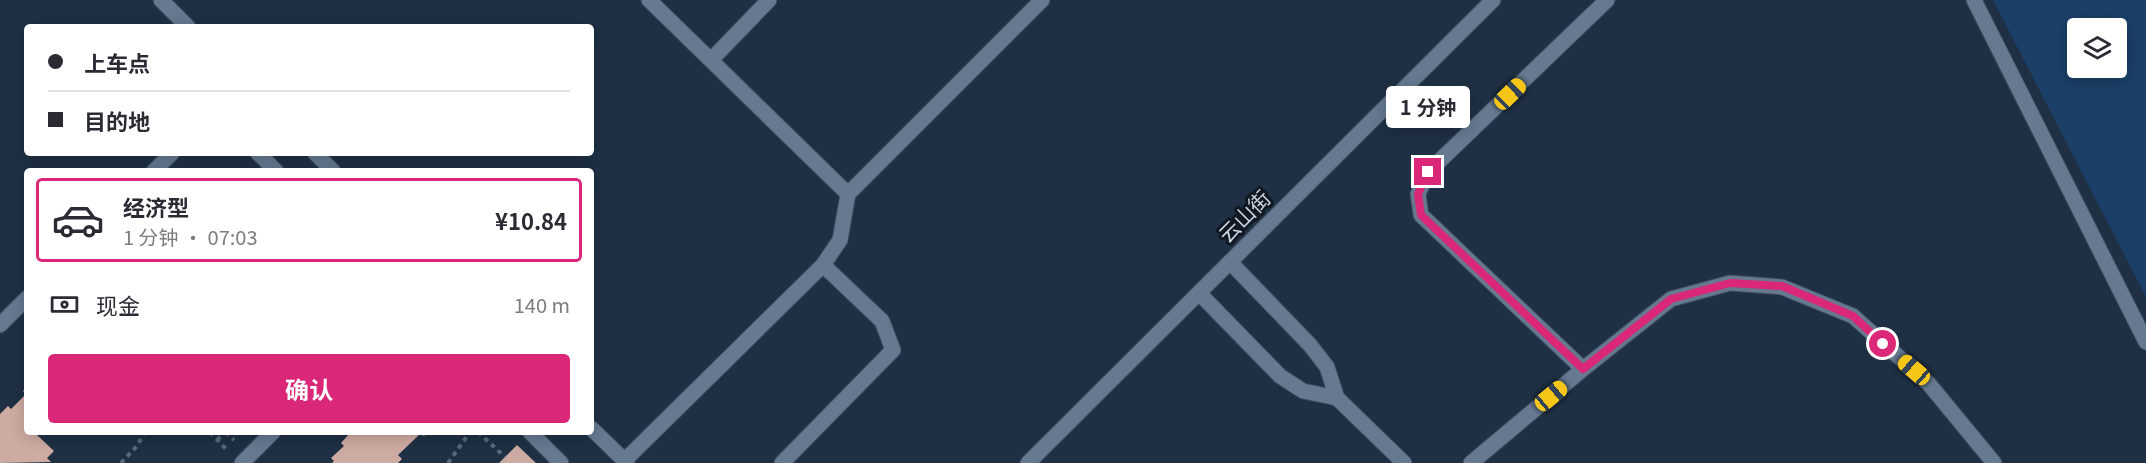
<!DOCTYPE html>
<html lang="zh">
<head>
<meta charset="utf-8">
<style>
	body { margin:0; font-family:Georgia,"Noto Sans SC",serif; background:#f7f7f7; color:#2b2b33; height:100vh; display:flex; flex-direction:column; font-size:22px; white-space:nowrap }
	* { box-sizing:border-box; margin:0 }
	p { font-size:20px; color:#7c7c81 }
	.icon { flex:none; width:33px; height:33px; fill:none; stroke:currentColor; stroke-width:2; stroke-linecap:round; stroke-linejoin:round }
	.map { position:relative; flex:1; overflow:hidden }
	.side { position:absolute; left:24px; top:168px; width:570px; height:267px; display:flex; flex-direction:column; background:#fff; border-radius:6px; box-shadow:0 3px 15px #0003 }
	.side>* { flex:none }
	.hud { position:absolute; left:24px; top:24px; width:570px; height:132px; border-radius:6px; box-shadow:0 3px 15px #0003; display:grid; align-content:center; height:132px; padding:0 24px; background:#fff }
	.tools { position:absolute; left:2067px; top:18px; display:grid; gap:12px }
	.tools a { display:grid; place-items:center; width:60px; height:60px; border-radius:6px; background:#fff; box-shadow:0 3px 15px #0003; font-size:30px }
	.end { position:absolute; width:27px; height:27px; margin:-14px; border:8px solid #db2777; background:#fff; box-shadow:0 0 0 3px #fff }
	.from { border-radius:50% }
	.bubble { position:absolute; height:42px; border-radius:6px; background:#fff; box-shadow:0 3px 15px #0003; font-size:20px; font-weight:700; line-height:42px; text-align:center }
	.car { position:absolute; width:18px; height:36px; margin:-18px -9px; border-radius:8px; box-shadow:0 0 4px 2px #0007; background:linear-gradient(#f5c518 24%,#345 0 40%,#f5c518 0 76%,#345 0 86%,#f5c518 0) }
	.hud b { display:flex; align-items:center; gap:21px; height:57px; font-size:22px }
	.hud b+b { border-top:2px solid #e1e1e2 }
	.hud i { width:15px; height:15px; background:#2b2b33 }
	ul { padding:10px 0 0; list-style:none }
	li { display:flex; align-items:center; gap:18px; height:84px; margin:0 12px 9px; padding:0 12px; border:3px solid transparent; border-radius:6px }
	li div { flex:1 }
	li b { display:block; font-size:22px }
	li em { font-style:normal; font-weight:700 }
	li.current { border-color:#db2777 }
	li>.icon { width:54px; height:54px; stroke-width:1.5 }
	.pay { display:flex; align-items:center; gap:15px; height:66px; padding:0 24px; font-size:22px }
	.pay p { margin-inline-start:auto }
	.cta { display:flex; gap:12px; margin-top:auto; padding:12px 24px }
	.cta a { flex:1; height:69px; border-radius:6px; background:#db2777; color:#fff; font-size:24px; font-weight:700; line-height:69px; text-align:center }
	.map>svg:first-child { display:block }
	.green { fill:#1b3f67; fill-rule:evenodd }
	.building { fill:#ceaba2 }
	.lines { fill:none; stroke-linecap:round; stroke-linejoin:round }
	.service-casing { stroke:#3b4a5a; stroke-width:17 }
	.minor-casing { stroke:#3b4a5a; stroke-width:17 }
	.tertiary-casing { stroke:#3b4a5a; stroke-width:17 }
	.path { stroke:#5a697a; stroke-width:4; stroke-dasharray:4.5 4.5; stroke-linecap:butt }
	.service { stroke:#667991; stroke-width:15 }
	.minor { stroke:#667991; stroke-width:15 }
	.tertiary { stroke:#667991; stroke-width:15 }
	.route { stroke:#db2777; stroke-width:8 }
	.labels { text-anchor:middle; stroke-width:6; stroke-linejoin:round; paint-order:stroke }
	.street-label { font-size:21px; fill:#ccd7e4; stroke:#101821 }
</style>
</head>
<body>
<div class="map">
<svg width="2146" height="463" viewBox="0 0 2146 463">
	<rect width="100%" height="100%" fill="#1f3044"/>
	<path class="green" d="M1993,0H2146V297ZM2078,28H2116V68H2078Z"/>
	<path class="building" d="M27,387V432H39L37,435L54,451L47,458L51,462L0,463V414L8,406L11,409L26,394L23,391Z
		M351,432H428L424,436L420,434L398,455L402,459L398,463H332L334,461L331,458L344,446L341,443Z
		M517,445L536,463H499Z"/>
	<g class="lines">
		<defs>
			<path id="service" d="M258,153L276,171
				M154,171L172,153
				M0,325L27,298
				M530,432L561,463
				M242,463L273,432"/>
			<path id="minor" d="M161,0L188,27
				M649,0L848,194
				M1974,0L2146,342
				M711,60L769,0
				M315,153L333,171
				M1199,293L1280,376L1303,391L1337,398L1327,367L1310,345L1230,262
				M1583,369L1421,215L1418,194L1428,172L1607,0
				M1337,398L1404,463
				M591,428L627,463
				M624,461L823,265L840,240L848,194L1042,0
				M782,463L893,350L882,321L823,265
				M1471,463L1583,369L1671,299L1730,283L1782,287L1853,316L1929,384L1994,463"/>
			<path id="tertiary" d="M1028,463L1493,0"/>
		</defs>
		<use href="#service" class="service-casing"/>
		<use href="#minor" class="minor-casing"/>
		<use href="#tertiary" class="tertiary-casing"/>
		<path class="path" d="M210,432L226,449
			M226,432L234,440
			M478,432L505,457
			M217,440L225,432
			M121,463L137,446L145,432
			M448,463L470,432"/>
		<use href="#service" class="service"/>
		<use href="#minor" class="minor"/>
		<use href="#tertiary" class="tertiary"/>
	</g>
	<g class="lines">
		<path class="route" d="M1428,172L1418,194L1421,215L1583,369L1671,299L1730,283L1782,286L1853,316L1883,344"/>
	</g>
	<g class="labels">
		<g class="street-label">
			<text transform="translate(1245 217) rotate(-45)" y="7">云山街</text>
		</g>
	</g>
</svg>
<div class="tools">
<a><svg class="icon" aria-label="layers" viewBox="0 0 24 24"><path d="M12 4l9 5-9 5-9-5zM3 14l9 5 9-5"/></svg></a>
</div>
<i class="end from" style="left:1883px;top:344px"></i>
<i class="end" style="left:1428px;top:172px"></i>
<div class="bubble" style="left:1386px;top:86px;width:84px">1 分钟</div>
<i class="car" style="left:1510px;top:94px;rotate:46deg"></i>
<i class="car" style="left:1914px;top:370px;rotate:311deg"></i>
<i class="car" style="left:1551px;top:396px;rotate:50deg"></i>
<div class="hud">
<b><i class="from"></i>上车点</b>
<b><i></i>目的地</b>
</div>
<section class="side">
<ul>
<li class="current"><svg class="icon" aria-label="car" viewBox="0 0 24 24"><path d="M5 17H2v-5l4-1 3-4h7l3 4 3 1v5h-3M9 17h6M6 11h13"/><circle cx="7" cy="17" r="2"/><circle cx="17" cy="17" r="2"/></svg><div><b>经济型</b><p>1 分钟 · 07:03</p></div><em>¥10.84</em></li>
</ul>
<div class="pay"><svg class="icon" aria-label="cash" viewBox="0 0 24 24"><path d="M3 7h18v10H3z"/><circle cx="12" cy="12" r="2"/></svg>现金<p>140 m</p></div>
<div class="cta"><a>确认</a></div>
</section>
</div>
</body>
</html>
